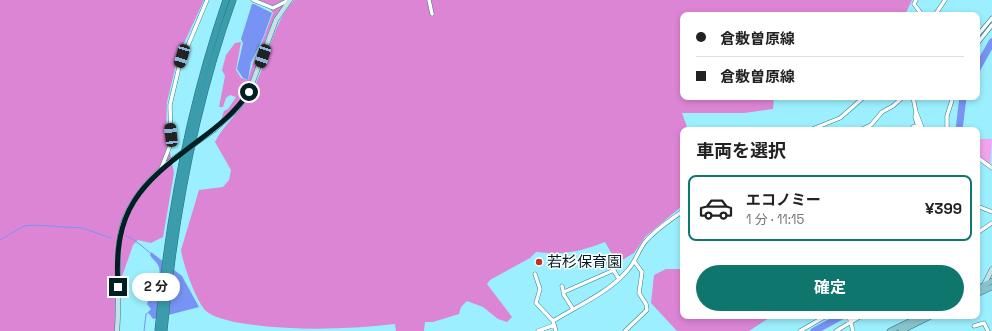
<!DOCTYPE html>
<html lang="ja">
<head>
<meta charset="utf-8">
<style>
	body { margin:0; font-family:"Space Grotesk","Noto Sans JP",sans-serif; background:#f2f2f2; color:#222; height:100vh; display:flex; flex-direction:column; font-size:15px; white-space:nowrap }
	* { box-sizing:border-box; margin:0 }
	p { font-size:13px; color:#767676 }
	.icon { flex:none; width:22px; height:22px; fill:none; stroke:currentColor; stroke-width:2; stroke-linecap:round; stroke-linejoin:round }
	.map { position:relative; flex:1; overflow:hidden }
	.details { position:absolute; left:680px; top:127px; width:300px; height:192px; display:flex; flex-direction:column; background:#fff; border-radius:8px; box-shadow:0 2px 6px #0003 }
	.details>* { flex:none }
	.banner { position:absolute; left:680px; top:12px; width:300px; height:88px; border-radius:8px; box-shadow:0 2px 6px #0003; display:grid; align-content:center; height:88px; padding:0 16px; background:#fff }
	.end { position:absolute; width:18px; height:18px; margin:-9px; border:5px solid #001f25; background:#fff; box-shadow:0 0 0 2px #fff }
	.from { border-radius:50% }
	.bubble { position:absolute; height:28px; border-radius:14px; background:#fff; box-shadow:0 2px 6px #0003; font-size:13px; font-weight:700; line-height:28px; text-align:center }
	.car { position:absolute; width:12px; height:24px; margin:-12px -6px; border-radius:5px; box-shadow:0 0 3px 1px #0007; background:linear-gradient(#222 24%,#8ab4d8 0 40%,#222 0 76%,#8ab4d8 0 86%,#222 0) }
	.banner b { display:flex; align-items:center; gap:14px; height:38px; font-size:15px }
	.banner b+b { border-top:1px solid #e0e0e0 }
	.banner i { width:10px; height:10px; background:#222 }
	ul { padding:0; list-style:none }
	li { display:flex; align-items:center; gap:12px; height:66px; margin:0 8px 6px; padding:0 8px; border:2px solid #e0e0e0; border-radius:8px }
	li div { flex:1 }
	li b { display:block; font-size:15px }
	li em { font-style:normal; font-weight:700 }
	li.current { border-color:#0f766e }
	li>.icon { width:36px; height:36px; stroke-width:1.5 }
	h2 { padding:0 16px; font-size:18px; line-height:48px }
	.button { display:flex; gap:8px; margin-top:auto; padding:8px 16px }
	.button a { flex:1; height:46px; border-radius:24px; background:#0f766e; color:#fff; font-size:16px; font-weight:700; line-height:46px; text-align:center }
	.map>svg:first-child { display:block }
	.green { fill:#f4a2ed }
	.forest { fill:#dc85d5 }
	.water { fill:#7793f4 }
	.lines { fill:none; stroke-linecap:round; stroke-linejoin:round }
	.stream { stroke:#7793f4; stroke-width:1 }
	.river { stroke:#7793f4; stroke-width:7 }
	.street-casing { stroke:#2a818f; stroke-width:4.5 }
	.secondary-casing { stroke:#2a818f; stroke-width:5.5 }
	.primary-casing { stroke:#26707c; stroke-width:6 }
	.highway-casing { stroke:#26707c; stroke-width:7 }
	.street { stroke:#fff; stroke-width:3.5 }
	.secondary { stroke:#c4e1e6; stroke-width:4.5 }
	.primary { stroke:#89c4cd; stroke-width:5 }
	.highway { stroke:#3b9cab; stroke-width:6 }
	.secondary-bridge-casing { stroke:#2a818f; stroke-width:5.5; stroke-linecap:butt }
	.secondary-bridge { stroke:#c4e1e6; stroke-width:4.5 }
	.route { stroke:#001f25; stroke-width:5 }
	.poi-dot { fill:#c03324; stroke:#fff; stroke-width:1.5 }
	.labels { text-anchor:middle; stroke-width:3; stroke-linejoin:round; paint-order:stroke }
	.poi-label { font-size:15px; fill:#001f25; stroke:#fff; text-anchor:start }
</style>
</head>
<body>
<div class="map">
<svg width="992" height="331" viewBox="0 0 992 331">
	<rect width="100%" height="100%" fill="#9ceffe"/>
	<path class="green" d="M977,139H992L990,165L977,155Z"/>
	<path class="forest" d="M0,0H204L178,56L167,102L166,132L174,173L163,237L151,243L138,240L133,245L116,294L115,331H0Z
		M259,0H285L272,6Z
		M294,0H912L905,15H683V97H774L773,109L744,113H682L688,130H683L682,206L645,237L634,253L617,263L605,242C579,252 564,255 536,252L530,258L490,280L487,284L512,317L507,322L498,319L483,307L467,301L461,307L459,314L433,322H425L424,331H396L395,324C341,330 288,331 234,322C225,319 214,318 206,311C196,301 183,264 181,250L199,190L223,187L229,180L231,170L215,142C224,124 240,112 250,95C268,64 270,27 294,0Z
		M281,5L283,7C280,12 275,17 273,22C258,51 253,104 221,120L224,111L228,109L236,97L230,95L226,98L223,107H219L225,76L222,70L226,55L235,43L241,42L236,70L241,78L248,80L253,63L261,45L273,13L270,9Z
		M666,269H683V316H772L749,331H677L651,303L654,275Z"/>
	<path class="water" d="M252,4H254L272,13L263,38L251,62L248,80L243,78L237,69L243,43L241,39Z
		M151,252L182,276L199,307L153,319L148,312L151,309L147,304C151,294 164,276 158,265C156,261 152,259 150,255Z"/>
	<g class="lines">
		<path class="stream" d="M126,236C130,236 146,249 150,253
			M0,240L24,226L33,225L82,228L111,238
			M144,331L146,314L150,312"/>
		<path class="river" d="M977,69L992,42
			M959,130L963,97
			M814,331L842,316"/>
		<defs>
			<path id="street" d="M253,0L273,8L289,0
				M429,0L432,14
				M916,0L914,4L920,12L919,15
				M935,15L945,0
				M977,36L992,18
				M977,44L992,25
				M913,97L916,112L923,130
				M916,112L915,117L919,130
				M810,130L840,118L864,97
				M860,130L871,125L882,112L893,106L903,97
				M914,130L913,127L918,126
				M947,130V116L953,97
				M977,157L992,168
				M161,169L171,143L170,105L179,67L207,0
				M977,206L992,212
				M977,233L992,223
				M592,263L606,258L619,279
				M535,274L540,289L536,303L553,321L556,331
				M562,286L564,295L573,309
				M564,292L614,270
				M849,316L853,331
				M553,321C577,306 608,293 627,271C635,263 638,251 645,242C655,230 670,220 683,211
				M974,326L984,323L988,331
				M538,331L554,325
				M625,331L647,310L646,304L639,293L642,272L634,261
				M800,331L826,316
				M836,331L861,316"/>
			<path id="secondary" d="M215,129L237,109L249,92L276,20L290,0
				M983,287L992,269
				M117,331C123,255 100,222 168,163"/>
			<path id="primary" d="M977,289L992,281
				M977,294L992,287
				M890,331L921,316
				M901,331L931,316"/>
			<path id="highway" d="M158,331C168,219 189,107 226,0
				M164,331C174,219 195,106 233,0"/>
		</defs>
		<use href="#street" class="street-casing"/>
		<use href="#secondary" class="secondary-casing"/>
		<use href="#primary" class="primary-casing"/>
		<use href="#highway" class="highway-casing"/>
		<use href="#street" class="street"/>
		<use href="#secondary" class="secondary"/>
		<use href="#primary" class="primary"/>
		<use href="#highway" class="highway"/>
		<defs>
			<path id="secondary-bridge" d="M168,163L215,129"/>
		</defs>
		<use href="#secondary-bridge" class="secondary-bridge-casing"/>
		<use href="#secondary-bridge" class="secondary-bridge"/>
	</g>
	<g class="lines">
		<path class="route" d="M118,287C113,209 139,185 198,141C218,126 235,113 249,92"/>
	</g>
	<circle class="poi-dot" cx="539" cy="262" r="4"/>
	<g class="labels">
		<g class="poi-label">
			<text x="547" y="267">若杉保育園</text>
		</g>
	</g>
</svg>
<i class="end from" style="left:249px;top:92px"></i>
<i class="end" style="left:118px;top:287px"></i>
<div class="bubble" style="left:132px;top:273px;width:48px">2 分</div>
<i class="car" style="left:182px;top:56px;rotate:197deg"></i>
<i class="car" style="left:263px;top:56px;rotate:198deg"></i>
<i class="car" style="left:171px;top:135px;rotate:354deg"></i>
<div class="banner">
<b><i class="from"></i>倉敷曽原線</b>
<b><i></i>倉敷曽原線</b>
</div>
<section class="details">
<h2>車両を選択</h2>
<ul>
<li class="current"><svg class="icon" aria-label="car" viewBox="0 0 24 24"><path d="M5 17H2v-5l4-1 3-4h7l3 4 3 1v5h-3M9 17h6M6 11h13"/><circle cx="7" cy="17" r="2"/><circle cx="17" cy="17" r="2"/></svg><div><b>エコノミー</b><p>1 分 · 11:15</p></div><em>¥399</em></li>
</ul>
<div class="button"><a>確定</a></div>
</section>
</div>
</body>
</html>
